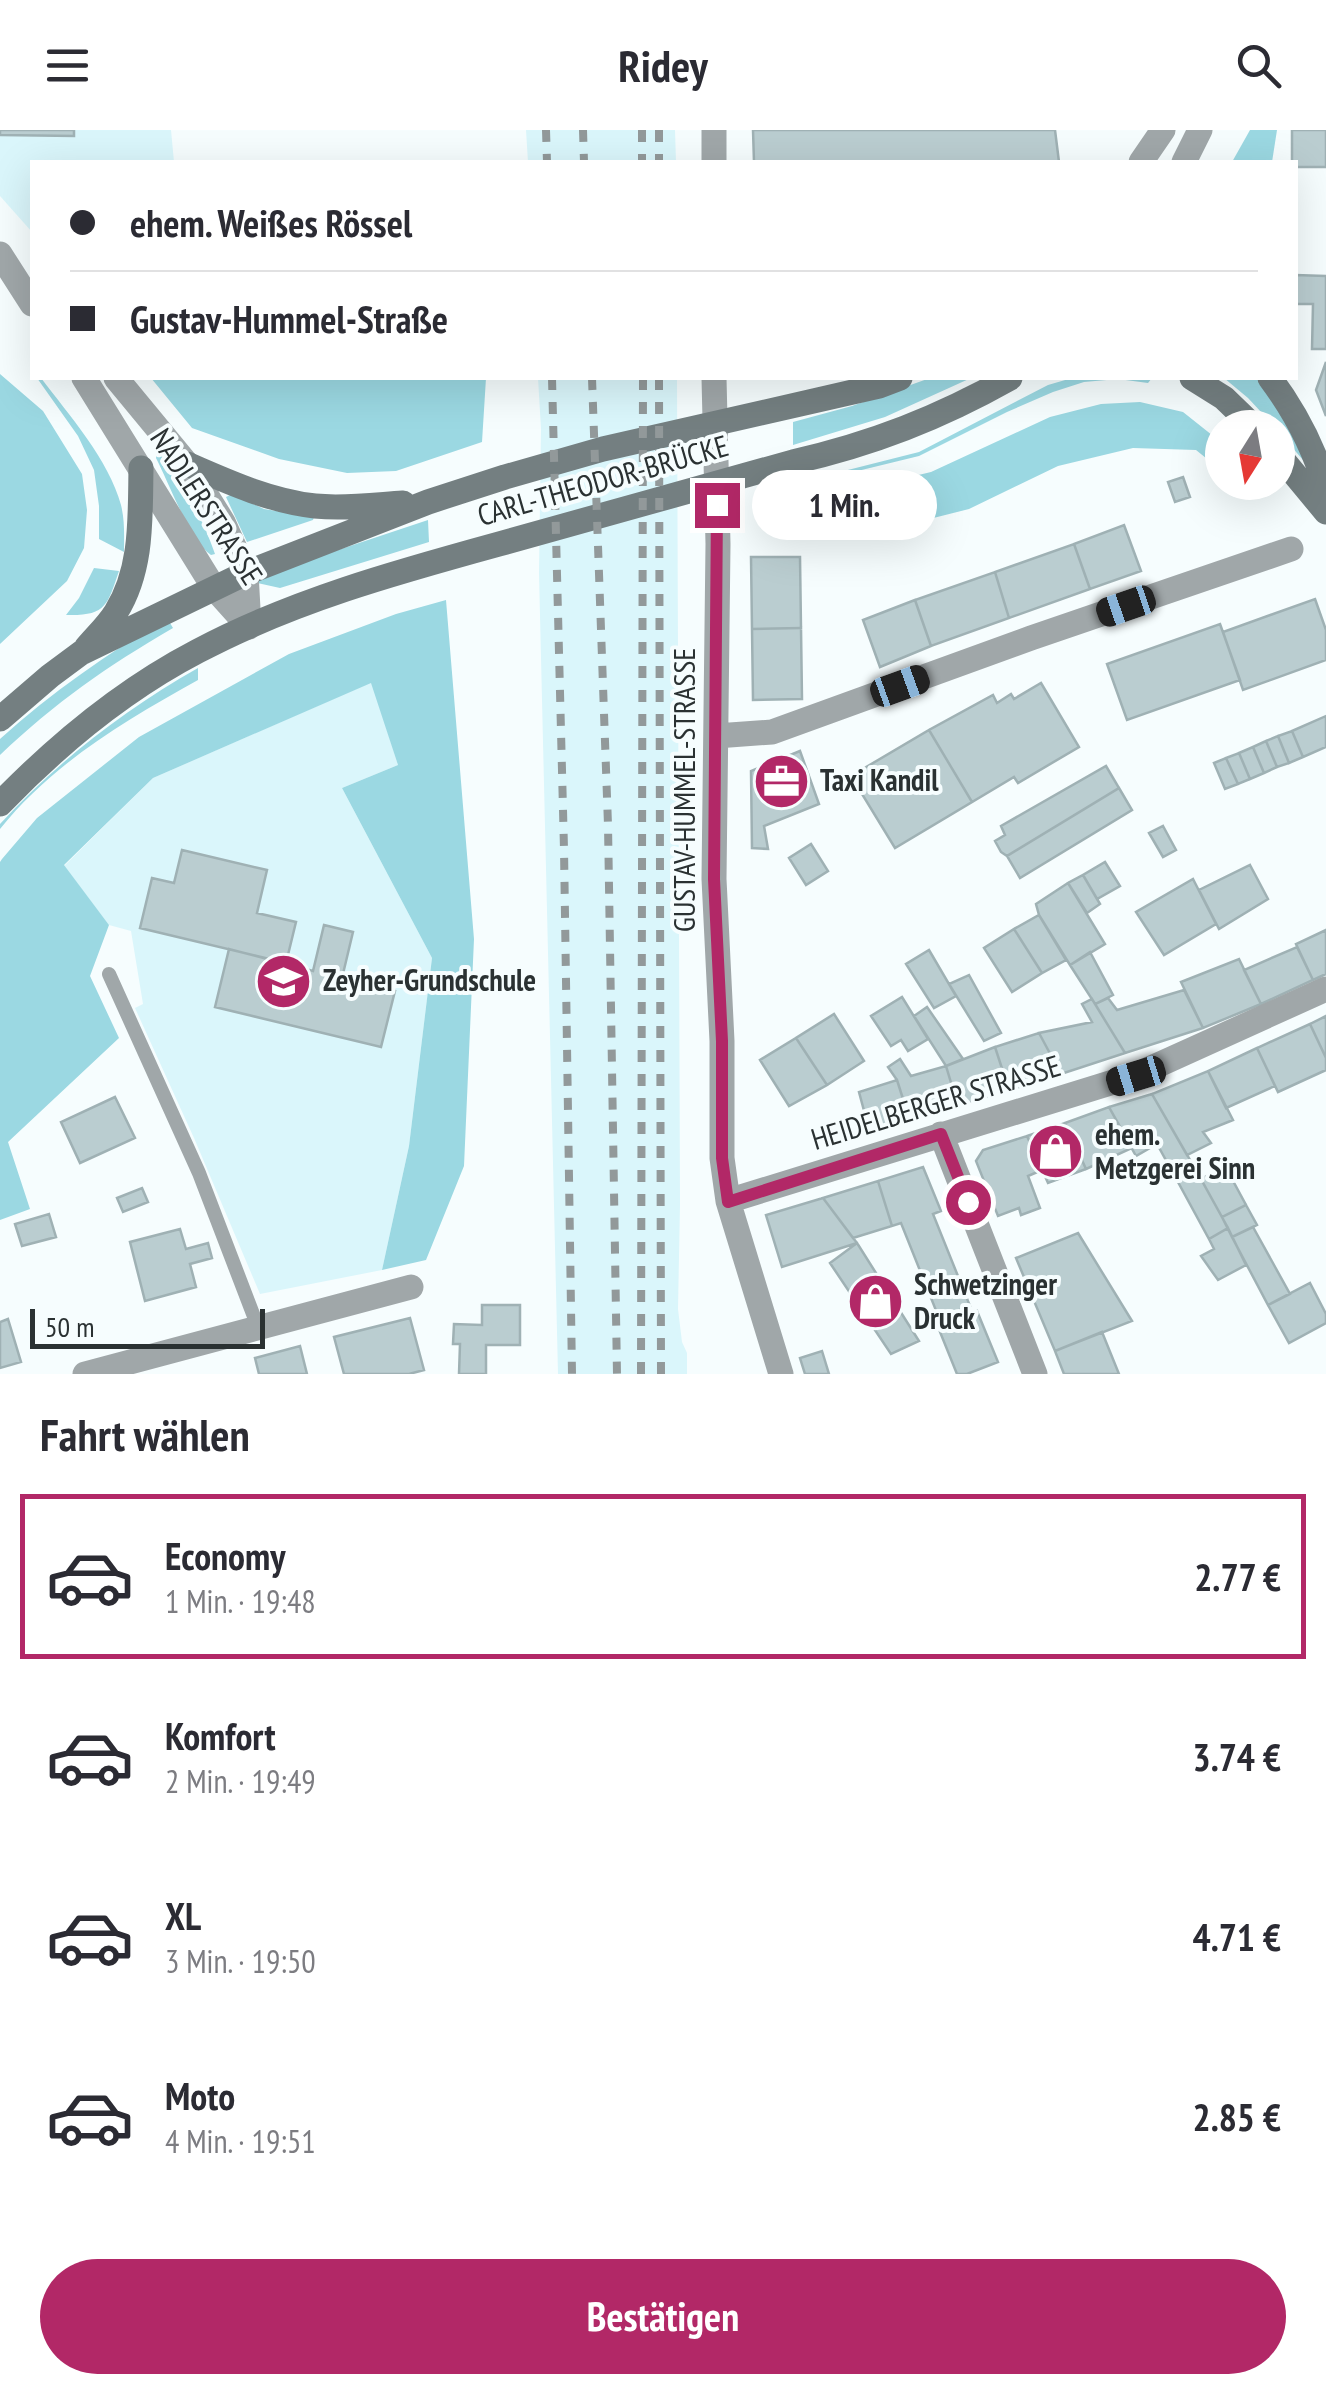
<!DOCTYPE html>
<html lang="de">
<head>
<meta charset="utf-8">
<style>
	body { margin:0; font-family:"PT Sans Narrow",sans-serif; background:#f7f7f7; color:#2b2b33; height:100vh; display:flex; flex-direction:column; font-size:38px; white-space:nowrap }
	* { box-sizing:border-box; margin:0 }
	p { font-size:32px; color:#7c7c81 }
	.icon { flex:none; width:55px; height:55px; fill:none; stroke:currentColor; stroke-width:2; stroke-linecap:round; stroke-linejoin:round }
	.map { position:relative; height:1244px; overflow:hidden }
	.side { display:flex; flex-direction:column; background:#fff; flex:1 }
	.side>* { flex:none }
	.guide { position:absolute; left:30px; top:30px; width:1268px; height:220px; border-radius:0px; box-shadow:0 10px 40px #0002; display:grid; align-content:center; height:220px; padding:0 40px; background:#fff }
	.needle { width:65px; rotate:191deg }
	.fabs { position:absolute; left:1205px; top:280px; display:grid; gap:20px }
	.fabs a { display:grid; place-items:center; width:90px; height:90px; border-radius:50%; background:#fff; box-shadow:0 10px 40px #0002; font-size:50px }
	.scale { position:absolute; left:30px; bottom:25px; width:235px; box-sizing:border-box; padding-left:10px; border:5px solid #2a3132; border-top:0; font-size:28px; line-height:35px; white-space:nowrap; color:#2a3132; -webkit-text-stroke:8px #f6fdfe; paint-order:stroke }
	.end { position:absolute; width:45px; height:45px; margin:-22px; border:12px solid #b22867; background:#fff; box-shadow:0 0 0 5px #fff }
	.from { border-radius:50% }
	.bubble { position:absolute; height:70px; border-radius:35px; background:#fff; box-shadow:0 10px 40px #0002; font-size:32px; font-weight:700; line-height:70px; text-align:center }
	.car { position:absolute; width:30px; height:60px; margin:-30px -15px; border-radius:12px; box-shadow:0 0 8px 2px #0007; background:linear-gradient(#222 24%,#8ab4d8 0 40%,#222 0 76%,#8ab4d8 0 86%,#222 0) }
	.guide b { display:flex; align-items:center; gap:35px; height:95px; font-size:38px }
	.guide b+b { border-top:2px solid #e1e1e2 }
	.guide i { width:25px; height:25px; background:#2b2b33 }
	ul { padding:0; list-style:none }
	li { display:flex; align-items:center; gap:30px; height:165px; margin:0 20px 15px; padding:0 20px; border:5px solid transparent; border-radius:0px }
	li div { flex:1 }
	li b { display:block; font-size:38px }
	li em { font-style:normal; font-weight:700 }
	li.current { border-color:#b22867 }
	li>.icon { width:90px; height:90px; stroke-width:1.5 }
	h2 { padding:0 40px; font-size:45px; line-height:120px }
	.cta { display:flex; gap:20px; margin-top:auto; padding:20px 40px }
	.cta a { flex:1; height:115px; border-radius:60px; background:#b22867; color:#fff; font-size:40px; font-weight:700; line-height:115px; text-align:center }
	header { display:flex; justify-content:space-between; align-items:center; height:130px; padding:0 40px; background:#fff; font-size:45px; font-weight:700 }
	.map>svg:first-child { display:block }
	.built { fill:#daf6fb }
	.green { fill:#9bd8e2 }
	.building { fill:#bacdd0; stroke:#9fb1b4; stroke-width:2.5 }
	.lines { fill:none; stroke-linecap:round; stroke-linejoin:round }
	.service { stroke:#a0a7a9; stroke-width:14 }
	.minor { stroke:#a0a7a9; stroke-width:25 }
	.tertiary { stroke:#a0a7a9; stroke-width:25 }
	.secondary { stroke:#747f81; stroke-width:25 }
	.rail { stroke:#92999a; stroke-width:8; stroke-dasharray:12 12; stroke-linecap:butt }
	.route { stroke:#b22867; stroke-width:12 }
	.labels { text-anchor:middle; stroke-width:8; stroke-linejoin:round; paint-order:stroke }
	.street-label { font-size:30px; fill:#2a3132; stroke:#f6fdfe }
	.poi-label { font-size:30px; font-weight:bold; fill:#2a3132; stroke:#f6fdfe; text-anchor:start }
</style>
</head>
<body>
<header><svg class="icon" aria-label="menu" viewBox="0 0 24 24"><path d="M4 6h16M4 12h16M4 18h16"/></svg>Ridey<svg class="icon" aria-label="search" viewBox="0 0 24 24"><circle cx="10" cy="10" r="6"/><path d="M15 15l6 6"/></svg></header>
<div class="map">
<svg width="1326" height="1244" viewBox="0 0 1326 1244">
	<rect width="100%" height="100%" fill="#f6fdfe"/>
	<path class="built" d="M0,0H171L174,32H32V102L0,66Z
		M526,0H675L676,32H528Z
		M538,248H677L680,1075L678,1179L682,1212L687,1223V1244H558L539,443L541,299Z
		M372,552L398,635L342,658L432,828L409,1016L382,1140L260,1164L194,1008L135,878L143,874L131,801L109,795L64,736L153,648Z"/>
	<path class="green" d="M1250,0H1277L1272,32H1232Z
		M0,244L43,281L82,344L87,380L84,418L67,451L0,514Z
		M37,248H41C69,285 109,330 121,375C125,391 124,406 124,422L99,409V376L94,340L78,306Z
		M151,248H486L482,312L396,341L347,343L279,329L192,298Z
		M930,248H971L885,287L793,315V292L852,276Z
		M1072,248H1152L1148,253L1118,249L1084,252L1053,262L1007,282L919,326L833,347L832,344L919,322L1048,255Z
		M1224,248H1257L1271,266L1309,337L1278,301V298L1275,297L1248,268Z
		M1140,272L1183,282L1222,313V341L1196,320L1133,318L1058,336L969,379L870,404L809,409L793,375L931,342L1050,287L1101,274Z
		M157,323L161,325C185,355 202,387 215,424L211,425C190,411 169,353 156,328Z
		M232,364L264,379L314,387L313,390L247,412L226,367Z
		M428,390L429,412L280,458L253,452L257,447Z
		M94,438L119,441C107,476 106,486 66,485L79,468Z
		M446,470L474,809L464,1036L426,1130L382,1140L409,1016L432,828L342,658L398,635L371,553L153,648L64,735L109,795L90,846L119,908L8,1012L30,1079L0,1090V732L2,729L37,688L139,607L289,524L396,484Z
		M167,488L173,498C106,537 56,572 0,625V609C52,562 107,524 167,488Z
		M198,538V550C126,590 53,633 0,699V694C58,631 124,580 198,538Z"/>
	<path class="building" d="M0,0H74V6L0,5Z
		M753,0H1055L1059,32H754Z
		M1292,0H1326V37H1295V32H1292Z
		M1295,145L1326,146V219H1312L1313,174H1295Z
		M1326,232V286L1316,260Z
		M1183,347L1190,367L1175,372L1168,352Z
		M1124,395L1141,441L1090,459L1074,414Z
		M1074,414L1090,459L1009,488L995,442Z
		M751,427H800L801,498L752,499Z
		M995,442L1009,488L931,516L915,470Z
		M1315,469L1326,500V530L1243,560L1223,502Z
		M915,470L931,516L880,537L863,490Z
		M1220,494L1240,550L1127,590L1107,534Z
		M801,498L802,569L753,570L752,499Z
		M1041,553L1079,617L1018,653L1014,647L972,672L929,600L993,565L997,573L1011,564L1014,569Z
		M1326,586V617L1303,627L1292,601Z
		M929,600L972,672L895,718L851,646Z
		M1292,601L1303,627L1289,633L1278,606Z
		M1278,606L1289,633L1277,637L1266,611Z
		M1266,611L1277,637L1264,643L1253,617Z
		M1253,617L1264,643L1250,649L1239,623Z
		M800,621L819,674L764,696L768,719L752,718L751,641Z
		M1239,623L1250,649L1238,654L1226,628Z
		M1226,628L1238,654L1225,659L1214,633Z
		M1106,636L1119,658L1007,726L1001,722L995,711L1005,705L1001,696Z
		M1119,658L1132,680L1020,748L1007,726Z
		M1163,696L1176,720L1163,727L1149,703Z
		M811,714L828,741L806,755L789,728Z
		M182,720L267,740L257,783L296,792L286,833L140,798L152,748L174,753Z
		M1105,732L1120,756L1097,769L1083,745Z
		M1250,735L1268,769L1219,799L1199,760Z
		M1083,745L1100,774L1087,783L1068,753Z
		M1193,749L1216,794L1164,825L1136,782Z
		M1068,753L1105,814L1070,835L1039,785L1036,774Z
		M1039,785L1066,830L1042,843L1014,799Z
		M324,795L353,802L342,848L395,861L381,917L215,877L229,819L313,841Z
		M1014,799L1042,843L1012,862L984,818Z
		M1326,800V844L1313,850L1296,814Z
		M1297,817L1313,850L1261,874L1244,840Z
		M929,820L956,866L934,878L906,834Z
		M1090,822L1113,865L1095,874L1070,835Z
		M1239,829L1261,874L1203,898L1181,852Z
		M969,845L1001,903L984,911L949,854Z
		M1184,860L1203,898L1125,923L1095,874L1108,868L1117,880Z
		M902,867L928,909L908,921L901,910L891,916L871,886Z
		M1092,869L1125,923L1061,944L1039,903L1092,892L1082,874Z
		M927,877L963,929L946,936L914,886Z
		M834,884L864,931L827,955L796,908Z
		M1326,886V928L1310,894Z
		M1310,894L1326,928V940L1278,962L1257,918Z
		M1039,903L1061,944L1009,960L995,917Z
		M796,908L827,955L789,976L760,930Z
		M995,917L1009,960L958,976L946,936Z
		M1257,918L1275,956L1226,978L1208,941Z
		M900,929L911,946L946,936L958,976L910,991L897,950L888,937Z
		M1208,941L1233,990L1203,1002L1211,1013L1187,1025L1152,964Z
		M897,950L910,991L870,1003L859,962Z
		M1152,964L1197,1042L1178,1052L1157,1014L1136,1026L1109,977Z
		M115,967L135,1008L80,1033L61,992Z
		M1109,977L1132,1018L1086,1039L1065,993Z
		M1065,993L1086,1039L1048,1053L1027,1006Z
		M1027,1006L1042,1040L1028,1046L1040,1078L1021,1085L1019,1078L998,1086L976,1031L983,1020Z
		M1225,1036L1246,1075L1222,1087L1201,1049Z
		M923,1037L941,1081L933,1084L970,1176L939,1188L901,1093L892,1096L878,1051Z
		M1197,1042L1228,1098L1209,1109L1178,1052Z
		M878,1051L892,1096L853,1108L823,1068Z
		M142,1058L148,1072L123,1082L117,1068Z
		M823,1068L857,1113L782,1137L766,1085Z
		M1246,1075L1257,1095L1232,1107L1222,1087Z
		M49,1084L56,1107L22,1116L15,1094Z
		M1253,1097L1290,1164L1268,1175L1232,1107Z
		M1228,1098L1246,1135L1218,1150L1201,1126L1214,1119L1209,1109Z
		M180,1099L186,1119L208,1113L212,1128L190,1134L196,1157L145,1171L130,1112Z
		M1078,1103L1132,1191L1055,1221L1016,1128Z
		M857,1113L919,1211L891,1224L830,1133Z
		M1310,1153L1326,1184V1193L1289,1213L1268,1175Z
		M482,1175H520V1215H486V1244H459L460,1214H453L454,1194L482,1195Z
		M977,1181L998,1232L967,1244H957L938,1197Z
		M410,1188L424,1240L409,1244H344L334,1207Z
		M8,1189L21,1232L0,1238V1192Z
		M1102,1202L1119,1244H1064L1055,1221Z
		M300,1216L307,1244H259L255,1228Z
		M822,1221L829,1244H805L800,1228Z"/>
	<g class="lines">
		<path class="service" d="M109,844L199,1043L258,1197"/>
		<path class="minor" d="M714,32V0
			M714,248L718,414L714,749L722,911V1028L728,1071L781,1244
			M716,606L772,602L1031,508L1291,419
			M941,1004L1035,1244
			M728,1071L1136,945L1326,859
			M85,1244L411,1157"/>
		<path class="tertiary" d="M1141,32L1163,0
			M1184,32L1200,0
			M0,124L32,174
			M84,248L214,458L249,497
			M116,248L187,334L223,392L246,443L249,497"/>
		<path class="secondary" d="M1192,248L1224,268L1255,298
			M1270,248C1296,283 1314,317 1326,359
			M1278,324L1326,382
			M187,334C228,352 270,371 315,376C344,379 374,375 403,373
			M86,518C96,506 108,495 116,482C143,439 140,387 141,338
			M0,589L50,546L81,523L246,443L428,372L505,347L603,319L879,256L900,248
			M0,674C58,614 123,560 198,521C292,471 397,442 499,414C597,387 695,359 793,332C872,314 939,288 1010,248"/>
		<path class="rail" d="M546,0L547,32
			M583,0L584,32
			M642,0V32
			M659,0V32
			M552,248L564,719L572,1244
			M592,248L608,695L617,1244
			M659,248L661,1244
			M641,1244L643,248"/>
	</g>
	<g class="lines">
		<path class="route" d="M717,375L714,749L722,911V1028L728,1072L941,1004L968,1072"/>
	</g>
	<defs>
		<symbol id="office-disc" viewBox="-11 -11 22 22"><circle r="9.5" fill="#b22867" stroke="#f6fdfe"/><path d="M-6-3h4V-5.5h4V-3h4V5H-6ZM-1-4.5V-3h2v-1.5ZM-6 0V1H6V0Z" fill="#fff"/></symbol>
		<symbol id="school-disc" viewBox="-11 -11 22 22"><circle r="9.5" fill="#b22867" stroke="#f6fdfe"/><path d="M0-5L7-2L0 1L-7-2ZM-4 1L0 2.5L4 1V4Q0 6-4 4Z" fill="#fff"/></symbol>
		<symbol id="shop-disc" viewBox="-11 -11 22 22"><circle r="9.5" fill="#b22867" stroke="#f6fdfe"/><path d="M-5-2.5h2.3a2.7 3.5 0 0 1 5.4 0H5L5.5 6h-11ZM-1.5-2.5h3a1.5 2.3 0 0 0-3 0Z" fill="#fff"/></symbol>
	</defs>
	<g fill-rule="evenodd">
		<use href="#office-disc" x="750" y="620" width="63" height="63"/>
		<use href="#school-disc" x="252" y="820" width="63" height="63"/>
		<use href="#shop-disc" x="1024" y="990" width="63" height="63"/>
		<use href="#shop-disc" x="844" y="1140" width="63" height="63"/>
	</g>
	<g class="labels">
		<g class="street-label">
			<text transform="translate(603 351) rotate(-16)" y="10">CARL-THEODOR-BRÜCKE</text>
			<text transform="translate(206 377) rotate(57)" y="10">NADLERSTRASSE</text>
			<text transform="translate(685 660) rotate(-90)" y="10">GUSTAV-HUMMEL-STRASSE</text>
			<text transform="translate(936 973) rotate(-17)" y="10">HEIDELBERGER STRASSE</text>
		</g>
		<g class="poi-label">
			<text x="820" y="661">Taxi Kandil</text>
			<text x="323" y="861">Zeyher-Grundschule</text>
			<text x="1095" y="1015">ehem.<tspan x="1095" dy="34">Metzgerei Sinn</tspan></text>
			<text x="914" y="1165">Schwetzinger<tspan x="914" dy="34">Druck</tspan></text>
		</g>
	</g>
</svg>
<div class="fabs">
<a><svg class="needle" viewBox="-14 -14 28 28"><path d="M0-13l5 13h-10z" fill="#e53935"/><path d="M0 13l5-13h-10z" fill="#7c7c81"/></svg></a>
</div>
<div class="scale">50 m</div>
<i class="end from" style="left:968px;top:1072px"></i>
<i class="end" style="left:717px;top:375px"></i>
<div class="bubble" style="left:752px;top:340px;width:185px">1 Min.</div>
<i class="car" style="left:1126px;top:476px;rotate:251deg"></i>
<i class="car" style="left:900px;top:556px;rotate:70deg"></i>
<i class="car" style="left:1136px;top:946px;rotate:253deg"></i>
<div class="guide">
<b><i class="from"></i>ehem. Weißes Rössel</b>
<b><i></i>Gustav-Hummel-Straße</b>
</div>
</div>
<section class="side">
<h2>Fahrt wählen</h2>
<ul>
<li class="current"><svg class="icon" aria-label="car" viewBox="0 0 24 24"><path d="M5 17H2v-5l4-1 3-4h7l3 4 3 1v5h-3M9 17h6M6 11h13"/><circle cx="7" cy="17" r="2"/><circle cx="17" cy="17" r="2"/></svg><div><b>Economy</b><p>1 Min. · 19:48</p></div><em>2.77 €</em></li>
<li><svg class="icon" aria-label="car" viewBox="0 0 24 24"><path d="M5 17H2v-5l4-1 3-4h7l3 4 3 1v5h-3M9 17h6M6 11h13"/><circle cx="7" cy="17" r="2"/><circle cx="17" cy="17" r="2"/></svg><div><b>Komfort</b><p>2 Min. · 19:49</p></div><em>3.74 €</em></li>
<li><svg class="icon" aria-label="car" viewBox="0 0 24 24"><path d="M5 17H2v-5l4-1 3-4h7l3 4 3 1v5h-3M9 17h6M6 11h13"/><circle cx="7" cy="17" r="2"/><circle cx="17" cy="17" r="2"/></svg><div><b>XL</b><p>3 Min. · 19:50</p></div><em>4.71 €</em></li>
<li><svg class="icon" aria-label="car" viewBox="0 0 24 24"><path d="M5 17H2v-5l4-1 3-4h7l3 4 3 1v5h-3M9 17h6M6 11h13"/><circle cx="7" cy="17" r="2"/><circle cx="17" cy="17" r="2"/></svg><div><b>Moto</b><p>4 Min. · 19:51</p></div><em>2.85 €</em></li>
</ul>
<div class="cta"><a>Bestätigen</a></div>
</section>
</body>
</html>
